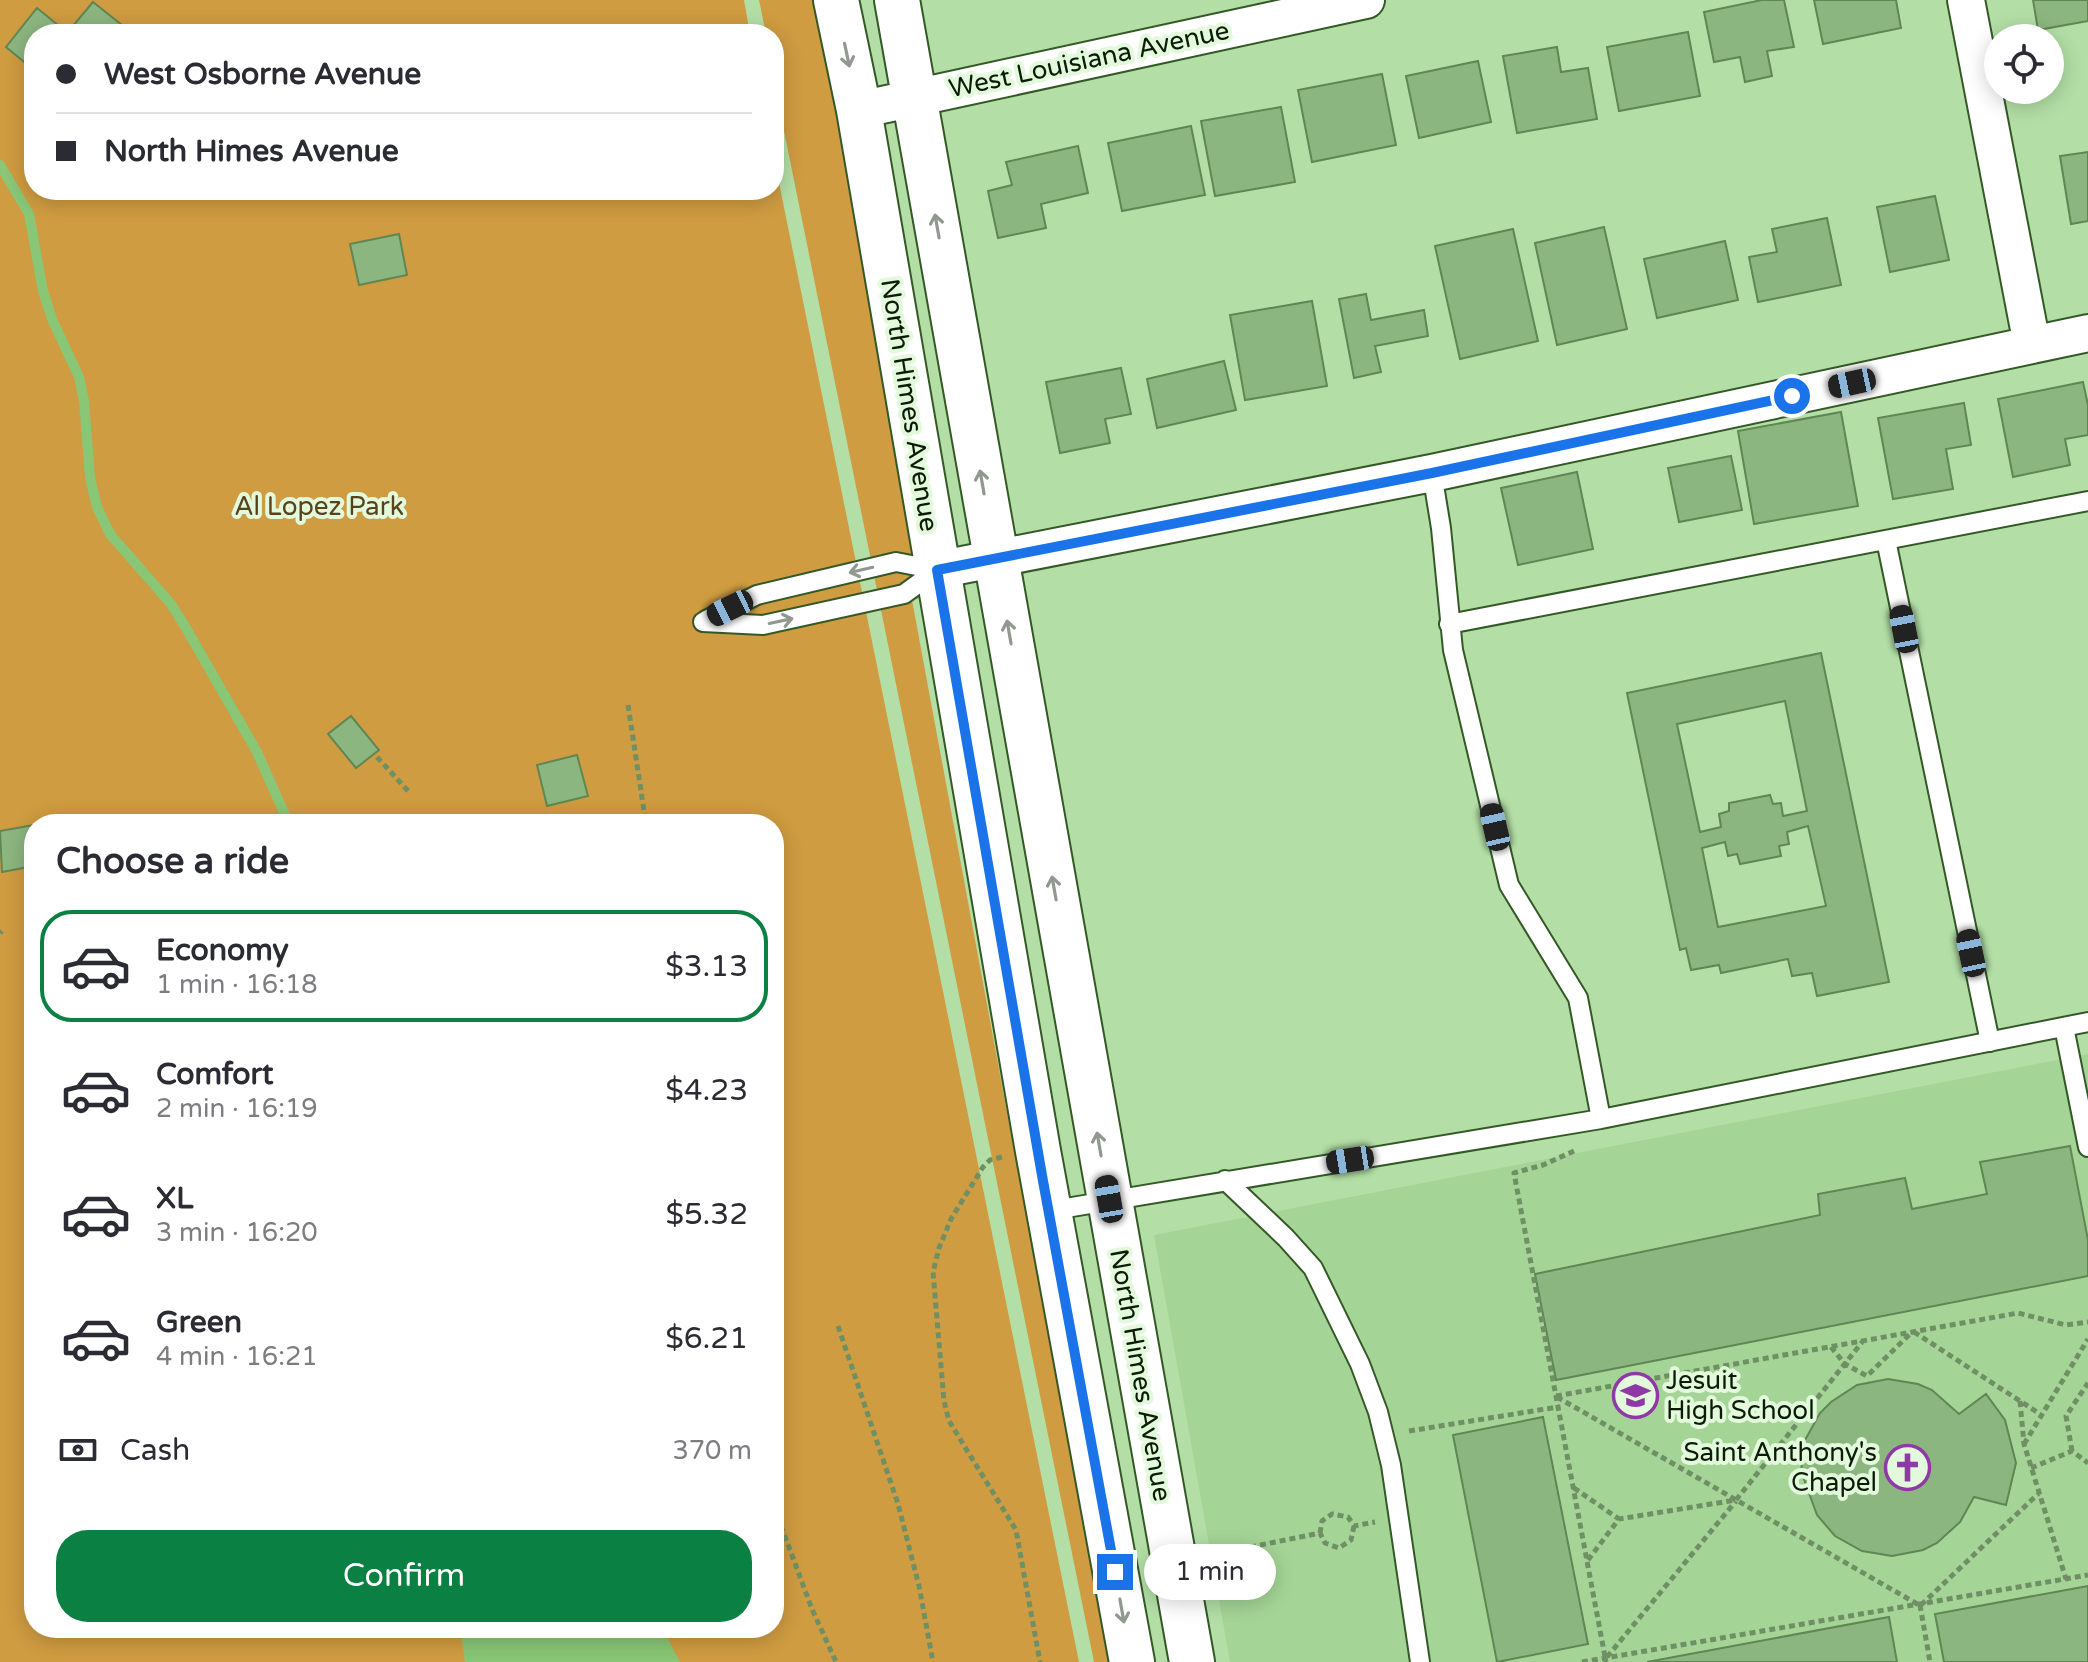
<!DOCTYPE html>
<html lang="en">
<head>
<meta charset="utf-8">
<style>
	body { margin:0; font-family:"Varela Round",sans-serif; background:#f2f2f3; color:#2b2b33; height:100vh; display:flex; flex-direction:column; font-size:30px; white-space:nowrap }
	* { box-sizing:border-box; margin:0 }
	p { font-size:26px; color:#7c7c81 }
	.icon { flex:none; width:44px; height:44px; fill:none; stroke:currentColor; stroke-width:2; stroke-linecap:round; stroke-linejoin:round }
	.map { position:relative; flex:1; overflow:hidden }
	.details { position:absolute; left:24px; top:814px; width:760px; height:824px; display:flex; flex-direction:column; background:#fff; border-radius:32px; box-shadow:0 4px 20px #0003 }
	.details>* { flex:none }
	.hud { position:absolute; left:24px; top:24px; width:760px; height:176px; border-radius:32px; box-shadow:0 4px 20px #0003; display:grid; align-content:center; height:176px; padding:0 32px; background:#fff }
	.buttons { position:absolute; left:1984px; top:24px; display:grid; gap:16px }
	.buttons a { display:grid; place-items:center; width:80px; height:80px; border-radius:50%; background:#fff; box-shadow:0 4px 20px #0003; font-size:40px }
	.end { position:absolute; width:36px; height:36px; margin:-18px; border:10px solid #1a73e8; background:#fff; box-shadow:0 0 0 4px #fff }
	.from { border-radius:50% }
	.bubble { position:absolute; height:56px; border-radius:28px; background:#fff; box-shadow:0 4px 20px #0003; font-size:26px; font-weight:600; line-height:56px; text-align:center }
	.car { position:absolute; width:24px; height:48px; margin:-24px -12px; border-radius:10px; box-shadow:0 0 6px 2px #0007; background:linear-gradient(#222 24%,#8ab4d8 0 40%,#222 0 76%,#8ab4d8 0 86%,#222 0) }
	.hud b { display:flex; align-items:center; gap:28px; height:76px; font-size:30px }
	.hud b+b { border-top:2px solid #e1e1e2 }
	.hud i { width:20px; height:20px; background:#2b2b33 }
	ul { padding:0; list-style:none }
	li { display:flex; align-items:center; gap:24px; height:112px; margin:0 16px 12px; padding:0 16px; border:4px solid transparent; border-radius:32px }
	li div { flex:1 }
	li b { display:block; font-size:30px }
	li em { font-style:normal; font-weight:600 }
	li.active { border-color:#0b8043 }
	li>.icon { width:72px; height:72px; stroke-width:1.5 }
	h2 { padding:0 32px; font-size:36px; line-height:96px }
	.pay { display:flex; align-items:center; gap:20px; height:88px; padding:0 32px; font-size:30px }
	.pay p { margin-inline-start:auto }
	.action { display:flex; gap:16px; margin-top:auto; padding:16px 32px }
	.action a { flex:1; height:92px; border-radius:32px; background:#0b8043; color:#fff; font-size:32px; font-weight:600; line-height:92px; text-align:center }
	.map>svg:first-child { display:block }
	.built { fill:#a5d596 }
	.green { fill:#d09c41; fill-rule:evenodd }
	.water { fill:#89c676 }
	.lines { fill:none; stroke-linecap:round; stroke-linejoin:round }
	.stream { stroke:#89c676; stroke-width:10 }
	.building { fill:#8cb67f; stroke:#608753; stroke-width:2; fill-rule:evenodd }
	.lane-casing { stroke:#345927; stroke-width:22 }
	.street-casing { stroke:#345927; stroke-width:40 }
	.secondary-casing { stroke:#345927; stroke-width:48 }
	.path { stroke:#6f9065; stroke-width:5; stroke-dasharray:6 4; stroke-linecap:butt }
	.lane { stroke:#fff; stroke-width:18 }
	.street { stroke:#fff; stroke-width:36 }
	.secondary { stroke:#fff; stroke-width:44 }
	.oneway { stroke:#91988f }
	.route { stroke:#1a73e8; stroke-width:10 }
	.labels { text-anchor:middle; stroke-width:8; stroke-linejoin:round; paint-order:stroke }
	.street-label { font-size:26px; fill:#0b1b06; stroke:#e2f9dc }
	.park-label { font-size:26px; fill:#59421b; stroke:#e2f9dc }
	.poi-label { font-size:26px; fill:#0b1b06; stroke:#e2f9dc; text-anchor:start }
</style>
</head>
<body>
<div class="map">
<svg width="2088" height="1662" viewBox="0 0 2088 1662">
	<rect width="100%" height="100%" fill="#b3dfa6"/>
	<path class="built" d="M2088,1054V1662H1230L1154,1235Z"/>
	<path class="green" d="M0,0H744L750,34H34V190H774V158L1079,1662H0ZM34,824H774V1628H34Z
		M759,0H817L841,114L924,597L912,600L1109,1662H1094L781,116L774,78V34H766Z"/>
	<path class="water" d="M460,1628H662L680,1662H465Z"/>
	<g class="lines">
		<path class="stream" d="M0,165L29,214L43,291L52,319L79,377L84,401L90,478L97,507L110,534L171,604L186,628L257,752L289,824"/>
	</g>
	<path class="building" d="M1762,0H1784L1794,47L1767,51L1772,76L1745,82L1740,57L1714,62L1704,12Z
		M1814,0H1896L1901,28L1823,44Z
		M2033,0H2088V21L2038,30Z
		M93,2L133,34L67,33Z
		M37,8L69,34H34V70L6,47Z
		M1688,32L1700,96L1619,111L1607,47Z
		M1557,47L1561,72L1588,68L1597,119L1517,133L1503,56Z
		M1478,61L1491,122L1419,138L1406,76Z
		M1382,74L1396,145L1312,162L1298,90Z
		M1281,107L1295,182L1215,196L1201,121Z
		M1191,126L1205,195L1122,211L1108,143Z
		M1078,146L1088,193L1041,204L1046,228L998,238L988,191L1012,185L1006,162Z
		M2088,152V221L2071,224L2060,156Z
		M1935,196L1949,260L1890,272L1877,207Z
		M1827,218L1841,285L1758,302L1749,257L1777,252L1772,229Z
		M1604,227L1627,329L1557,345L1535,243Z
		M1513,229L1538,341L1460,359L1435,246Z
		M399,234L407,275L359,285L350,244Z
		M1725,241L1738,300L1657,318L1644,259Z
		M1366,294L1371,320L1424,310L1428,336L1375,346L1381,372L1354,378L1339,299Z
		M1312,301L1327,386L1245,400L1230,315Z
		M1224,361L1236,410L1157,428L1147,379Z
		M1121,368L1131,414L1105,419L1110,443L1060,453L1046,382Z
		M2083,382L2088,405V435L2065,439L2070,465L2013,477L1998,399Z
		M1964,403L1971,445L1946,449L1953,489L1893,499L1878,418Z
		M1841,412L1858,506L1754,524L1738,431Z
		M1731,456L1742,510L1679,522L1668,468Z
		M1577,472L1593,549L1518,565L1501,488Z
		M1821,653L1889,982L1817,996L1812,973L1792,976L1788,959L1721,973L1719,965L1691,970L1686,948L1680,950L1627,693ZM1785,701L1807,811L1783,816L1781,803L1773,804L1770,795L1729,803V811L1719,814L1721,827L1700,832L1677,724ZM1808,826L1826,906L1718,927L1702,848L1725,842L1728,856L1737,854L1740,864L1781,856L1779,846L1789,844L1787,832Z
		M351,716L379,750L356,768L328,734Z
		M577,755L588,796L547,806L537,765Z
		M34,825V866L2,872L0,831Z
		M2070,1146L2088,1240V1276L1556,1380L1535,1274L1820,1215L1818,1194L1905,1178L1912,1209L1987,1194L1980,1162Z
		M1888,1379L1918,1384L1932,1390L1959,1414L1986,1394L2005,1420L2016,1463L2006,1505L1974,1497L1960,1522L1937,1543L1923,1550L1892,1556L1862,1551L1835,1536L1817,1515L1801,1471L1805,1440L1820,1413L1831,1402L1857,1385Z
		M1543,1417L1588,1644L1497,1662L1453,1435Z
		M2088,1586V1662H1944L1935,1614Z
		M1889,1617L1897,1662H1647Z"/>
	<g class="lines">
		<defs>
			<path id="lane" d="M1432,473L1441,528L1453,650L1509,885L1578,998L1601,1119
				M1886,540L1990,1042
				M706,620L757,595L896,562L937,570
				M703,622L763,625L904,594L937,570
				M1449,624L2088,501
				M2064,1027L2088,1147
				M1225,1180L1286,1238L1313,1268L1360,1364L1378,1412L1391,1465L1420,1662
				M1048,1211L1601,1119L2088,1022"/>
			<path id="street" d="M1966,0L2032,345
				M859,110L1366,0
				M937,570L1432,473L2088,333"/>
			<path id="secondary" d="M836,0L859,110L1038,1151L1132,1662
				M897,0L1192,1662"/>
		</defs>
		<use href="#lane" class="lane-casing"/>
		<use href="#street" class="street-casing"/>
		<use href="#secondary" class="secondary-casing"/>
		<path class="path" d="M628,705L646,824
			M377,757L409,792
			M0,933L2,931
			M1574,1151L1543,1165L1514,1173L1606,1662
			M1002,1157L990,1160L983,1167L951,1219L939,1248L933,1272L944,1401L949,1421L1016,1530L1040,1662
			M838,1326L898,1504L919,1586L933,1662
			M1914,1332L2040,1414
			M1831,1347L1845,1364L1867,1376L1912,1332
			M1556,1396L2018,1313L2066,1325L2088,1322
			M1557,1397L1919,1605
			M2020,1401L2024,1444L2066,1579
			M1409,1431L1558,1407
			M2024,1444L2088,1339
			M2072,1451L2066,1416L2088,1383
			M2031,1468L2072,1451L2088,1463
			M1574,1488L1619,1519
			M774,1507L812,1609L836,1662
			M1320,1533L1322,1521L1332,1514L1348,1517L1354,1526L1375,1522
			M1211,1555L1320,1533L1325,1543L1339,1548L1351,1540L1354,1526
			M1588,1560L1619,1519L1736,1500L1863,1341
			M1920,1605L1930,1662
			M1921,1605L2039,1493
			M1607,1657L1736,1501
			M1582,1662L2088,1575"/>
		<use href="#lane" class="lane"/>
		<use href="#street" class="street"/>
		<use href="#secondary" class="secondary"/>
	</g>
	<defs><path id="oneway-shaft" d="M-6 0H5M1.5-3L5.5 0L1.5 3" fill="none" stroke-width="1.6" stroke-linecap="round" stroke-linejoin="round" transform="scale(2)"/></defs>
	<g class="oneway">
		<use href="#oneway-shaft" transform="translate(847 55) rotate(78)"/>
		<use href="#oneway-shaft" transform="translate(937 226) rotate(-100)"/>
		<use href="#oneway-shaft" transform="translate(982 482) rotate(-100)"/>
		<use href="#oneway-shaft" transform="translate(861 570) rotate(167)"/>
		<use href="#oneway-shaft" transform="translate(781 621) rotate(-12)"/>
		<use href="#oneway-shaft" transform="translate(1009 632) rotate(-100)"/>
		<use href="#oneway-shaft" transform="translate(1054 888) rotate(-100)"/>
		<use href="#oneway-shaft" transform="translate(1099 1144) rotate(-100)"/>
		<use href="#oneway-shaft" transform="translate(1122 1611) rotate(80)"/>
	</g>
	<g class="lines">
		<path class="route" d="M1115,1572L1043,1181L937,570L1432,473L1792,396"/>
	</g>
	<defs>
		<symbol id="school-ring" viewBox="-11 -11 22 22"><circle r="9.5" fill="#e2f9dc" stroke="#8f39a6" stroke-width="1.5"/><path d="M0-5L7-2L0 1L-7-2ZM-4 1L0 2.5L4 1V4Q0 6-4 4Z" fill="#8f39a6"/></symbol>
		<symbol id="church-ring" viewBox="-11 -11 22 22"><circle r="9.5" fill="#e2f9dc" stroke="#8f39a6" stroke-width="1.5"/><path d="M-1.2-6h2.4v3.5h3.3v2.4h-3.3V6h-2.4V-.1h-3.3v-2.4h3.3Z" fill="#8f39a6"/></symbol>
	</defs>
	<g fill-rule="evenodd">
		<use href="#school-ring" x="1610" y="1370" width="51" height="51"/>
		<use href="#church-ring" x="1882" y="1442" width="51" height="51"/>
	</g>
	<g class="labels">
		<g class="street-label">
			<text transform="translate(1089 59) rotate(-12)" y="9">West Louisiana Avenue</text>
			<text transform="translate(910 405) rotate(81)" y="9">North Himes Avenue</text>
			<text transform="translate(1141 1375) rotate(80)" y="9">North Himes Avenue</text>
		</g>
		<g class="park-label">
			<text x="319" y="515">Al Lopez Park</text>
		</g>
		<g class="poi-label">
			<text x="1666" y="1389">Jesuit<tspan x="1666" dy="30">High School</tspan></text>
			<text x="1877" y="1461" text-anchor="end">Saint Anthony's<tspan x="1877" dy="30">Chapel</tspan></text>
		</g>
	</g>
</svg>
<div class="buttons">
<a><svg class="icon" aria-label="locate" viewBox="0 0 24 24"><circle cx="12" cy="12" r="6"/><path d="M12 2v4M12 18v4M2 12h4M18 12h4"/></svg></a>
</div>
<i class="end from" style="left:1792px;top:396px"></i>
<i class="end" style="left:1115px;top:1572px"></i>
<div class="bubble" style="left:1144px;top:1544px;width:132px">1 min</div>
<i class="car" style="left:1852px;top:383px;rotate:258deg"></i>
<i class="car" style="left:730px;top:608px;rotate:244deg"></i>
<i class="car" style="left:1904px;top:629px;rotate:349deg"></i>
<i class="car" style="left:1495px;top:827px;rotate:347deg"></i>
<i class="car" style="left:1971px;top:953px;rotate:348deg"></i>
<i class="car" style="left:1350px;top:1160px;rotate:261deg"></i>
<i class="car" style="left:1109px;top:1199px;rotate:350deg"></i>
<div class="hud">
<b><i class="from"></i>West Osborne Avenue</b>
<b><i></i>North Himes Avenue</b>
</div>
<section class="details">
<h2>Choose a ride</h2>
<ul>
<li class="active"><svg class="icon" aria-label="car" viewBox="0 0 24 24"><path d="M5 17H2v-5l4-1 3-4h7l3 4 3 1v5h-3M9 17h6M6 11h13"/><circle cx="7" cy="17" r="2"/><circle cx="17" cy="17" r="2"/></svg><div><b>Economy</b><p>1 min · 16:18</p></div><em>$3.13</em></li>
<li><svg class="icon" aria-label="car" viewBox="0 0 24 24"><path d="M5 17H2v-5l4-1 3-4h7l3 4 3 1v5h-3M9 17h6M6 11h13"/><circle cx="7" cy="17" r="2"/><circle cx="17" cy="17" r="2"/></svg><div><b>Comfort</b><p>2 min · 16:19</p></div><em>$4.23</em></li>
<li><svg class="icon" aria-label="car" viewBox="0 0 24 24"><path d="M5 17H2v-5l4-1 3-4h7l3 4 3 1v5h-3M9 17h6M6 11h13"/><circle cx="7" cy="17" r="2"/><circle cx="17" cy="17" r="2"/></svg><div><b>XL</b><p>3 min · 16:20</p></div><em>$5.32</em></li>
<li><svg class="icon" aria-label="car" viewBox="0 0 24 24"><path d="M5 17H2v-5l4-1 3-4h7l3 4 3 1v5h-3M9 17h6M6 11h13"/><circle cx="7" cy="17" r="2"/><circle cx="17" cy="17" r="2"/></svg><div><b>Green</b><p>4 min · 16:21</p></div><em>$6.21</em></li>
</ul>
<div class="pay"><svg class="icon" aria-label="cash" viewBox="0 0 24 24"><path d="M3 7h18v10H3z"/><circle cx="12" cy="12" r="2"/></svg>Cash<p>370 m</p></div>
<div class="action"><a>Confirm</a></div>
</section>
</div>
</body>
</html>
